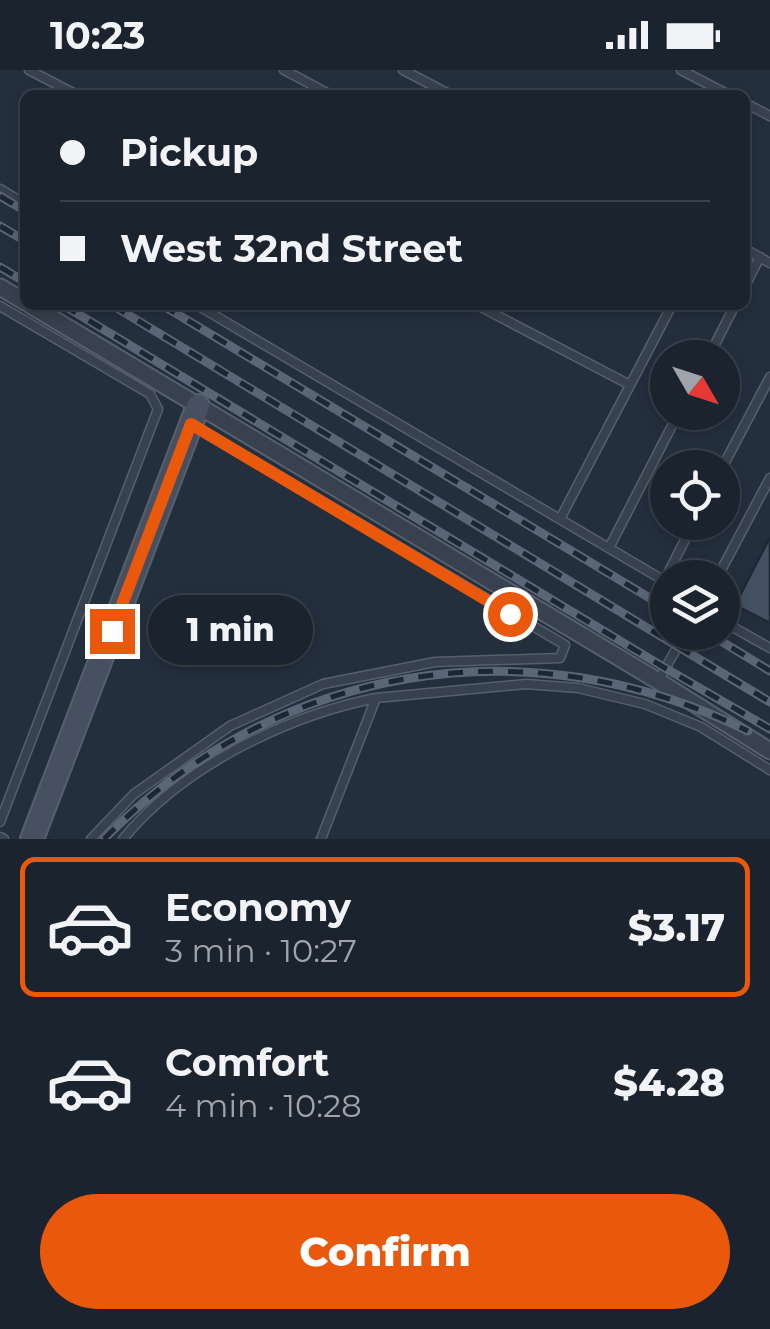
<!DOCTYPE html>
<html lang="en">
<head>
<meta charset="utf-8">
<style>
	body { margin:0; font-family:Montserrat,sans-serif; background:#242b36; color:#f1f3f6; height:100vh; display:flex; flex-direction:column; font-size:38px; white-space:nowrap }
	* { box-sizing:border-box; margin:0 }
	p { font-size:32px; color:#a0a4aa }
	.icon { flex:none; width:55px; height:55px; fill:none; stroke:currentColor; stroke-width:2; stroke-linecap:round; stroke-linejoin:round }
	.map { position:relative; height:769px; overflow:hidden }
	.sheet { display:flex; flex-direction:column; background:#1b232e; flex:1 }
	.sheet>* { flex:none }
	.top-card { position:absolute; left:20px; top:20px; width:730px; height:220px; border-radius:15px; box-shadow:0 5px 15px #0003,0 0 0 2px #39404a; display:grid; align-content:center; height:220px; padding:0 40px; background:#1b232e }
	.needle { width:65px; rotate:129deg }
	.buttons { position:absolute; left:650px; top:270px; display:grid; gap:20px }
	.buttons a { display:grid; place-items:center; width:90px; height:90px; border-radius:50%; background:#1b232e; box-shadow:0 5px 15px #0003,0 0 0 2px #39404a; font-size:50px }
	.end { position:absolute; width:45px; height:45px; margin:-22px; border:12px solid #ea580c; background:#fff; box-shadow:0 0 0 5px #fff }
	.from { border-radius:50% }
	.bubble { position:absolute; height:70px; border-radius:35px; background:#1b232e; box-shadow:0 5px 15px #0003,0 0 0 2px #39404a; font-size:32px; font-weight:800; line-height:70px; text-align:center }
	.top-card b { display:flex; align-items:center; gap:35px; height:95px; font-size:38px }
	.top-card b+b { border-top:2px solid #39404a }
	.top-card i { width:25px; height:25px; background:#f1f3f6 }
	ul { padding:18px 0 0; list-style:none }
	li { display:flex; align-items:center; gap:30px; height:140px; margin:0 20px 15px; padding:0 20px; border:5px solid transparent; border-radius:15px }
	li div { flex:1 }
	li b { display:block; font-size:38px }
	li em { font-style:normal; font-weight:800 }
	li.active { border-color:#ea580c }
	li>.icon { width:90px; height:90px; stroke-width:1.5 }
	.action { display:flex; gap:20px; margin-top:auto; padding:20px 40px }
	.action a { flex:1; height:115px; border-radius:60px; background:#ea580c; color:#fff; font-size:40px; font-weight:800; line-height:115px; text-align:center }
	.status { display:flex; justify-content:space-between; align-items:center; height:70px; padding:0 50px; background:#1b232e; direction:ltr }
	.status svg { height:28px; fill:currentColor }
	.map>svg:first-child { display:block }
	.building { fill:#455162; stroke:#1f2835; stroke-width:2.5 }
	.lines { fill:none; stroke-linecap:round; stroke-linejoin:round }
	.lane-casing { stroke:#565f6c; stroke-width:11 }
	.street-casing { stroke:#565f6c; stroke-width:19 }
	.secondary-casing { stroke:#565f6c; stroke-width:26 }
	.lane { stroke:#38414e; stroke-width:8 }
	.street { stroke:#38414e; stroke-width:15 }
	.secondary { stroke:#465061; stroke-width:22 }
	.rail-casing { stroke:#5a6575; stroke-width:9 }
	.rail { stroke:#1d2633; stroke-width:5; stroke-dasharray:15; stroke-linecap:butt }
	.route { stroke:#ea580c; stroke-width:12 }
</style>
</head>
<body>
<div class="status"><b>10:23</b><svg viewBox="0 0 49 12"><path d="M0 12V9h3v3zM5 12V6h3v6zM10 12V3h3v9zM15 12V0h3v12zM26 1h20v11H26zM47 4h2v5h-2z"/></svg></div>
<div class="map">
<svg width="770" height="769" viewBox="0 0 770 769">
	<rect width="100%" height="100%" fill="#242f3e"/>
	<path class="building" d="M770,467V553L735,535Z"/>
	<g class="lines">
		<defs>
			<path id="lane" d="M29,0L77,25
				M284,0L331,25
				M403,0L451,25
				M681,0L729,25
				M745,33L770,46
				M0,119L25,134
				M745,179L770,193
				M745,216L760,187
				M197,235L668,513
				M477,235L630,315
				M0,236L150,324L158,339L0,752
				M708,288L735,235
				M722,398L770,307
				M560,449L672,235
				M609,478L679,342
				M717,508L770,408
				M664,511L694,452
				M722,551L770,578
				M658,611L686,562
				M376,628L526,614L578,618L645,634L701,657L770,700
				M0,767L4,769
				M91,769L134,724L230,656L323,614L435,592L560,588L565,575L195,356
				M123,769C182,697 286,646 376,628L321,769"/>
			<path id="street" d="M0,217L25,232
				M30,235L658,611L770,681"/>
			<path id="secondary" d="M32,769L198,336"/>
		</defs>
		<use href="#lane" class="lane-casing"/>
		<use href="#street" class="street-casing"/>
		<use href="#secondary" class="secondary-casing"/>
		<use href="#lane" class="lane"/>
		<use href="#street" class="street"/>
		<use href="#secondary" class="secondary"/>
		<defs>
			<path id="rail" d="M0,126L25,141
				M0,156L25,171
				M0,197L25,212
				M63,235L665,598L770,659
				M112,235L770,632
				M162,235L668,539
				M706,562L770,601
				M104,769C276,593 529,553 748,661"/>
		</defs>
		<use href="#rail" class="rail-casing"/>
		<use href="#rail" class="rail"/>
	</g>
	<g class="lines">
		<path class="route" d="M112,561L191,354L510,544"/>
	</g>
</svg>
<div class="buttons">
<a><svg class="needle" viewBox="-14 -14 28 28"><path d="M0-13l5 13h-10z" fill="#e53935"/><path d="M0 13l5-13h-10z" fill="#a0a4aa"/></svg></a>
<a><svg class="icon" aria-label="locate" viewBox="0 0 24 24"><circle cx="12" cy="12" r="6"/><path d="M12 2v4M12 18v4M2 12h4M18 12h4"/></svg></a>
<a><svg class="icon" aria-label="layers" viewBox="0 0 24 24"><path d="M12 4l9 5-9 5-9-5zM3 14l9 5 9-5"/></svg></a>
</div>
<i class="end from" style="left:510px;top:544px"></i>
<i class="end" style="left:112px;top:561px"></i>
<div class="bubble" style="left:148px;top:525px;width:165px">1 min</div>
<div class="top-card">
<b><i class="from"></i>Pickup</b>
<b><i></i>West 32nd Street</b>
</div>
</div>
<section class="sheet">
<ul>
<li class="active"><svg class="icon" aria-label="car" viewBox="0 0 24 24"><path d="M5 17H2v-5l4-1 3-4h7l3 4 3 1v5h-3M9 17h6M6 11h13"/><circle cx="7" cy="17" r="2"/><circle cx="17" cy="17" r="2"/></svg><div><b>Economy</b><p>3 min · 10:27</p></div><em>$3.17</em></li>
<li><svg class="icon" aria-label="car" viewBox="0 0 24 24"><path d="M5 17H2v-5l4-1 3-4h7l3 4 3 1v5h-3M9 17h6M6 11h13"/><circle cx="7" cy="17" r="2"/><circle cx="17" cy="17" r="2"/></svg><div><b>Comfort</b><p>4 min · 10:28</p></div><em>$4.28</em></li>
</ul>
<div class="action"><a>Confirm</a></div>
</section>
</body>
</html>
